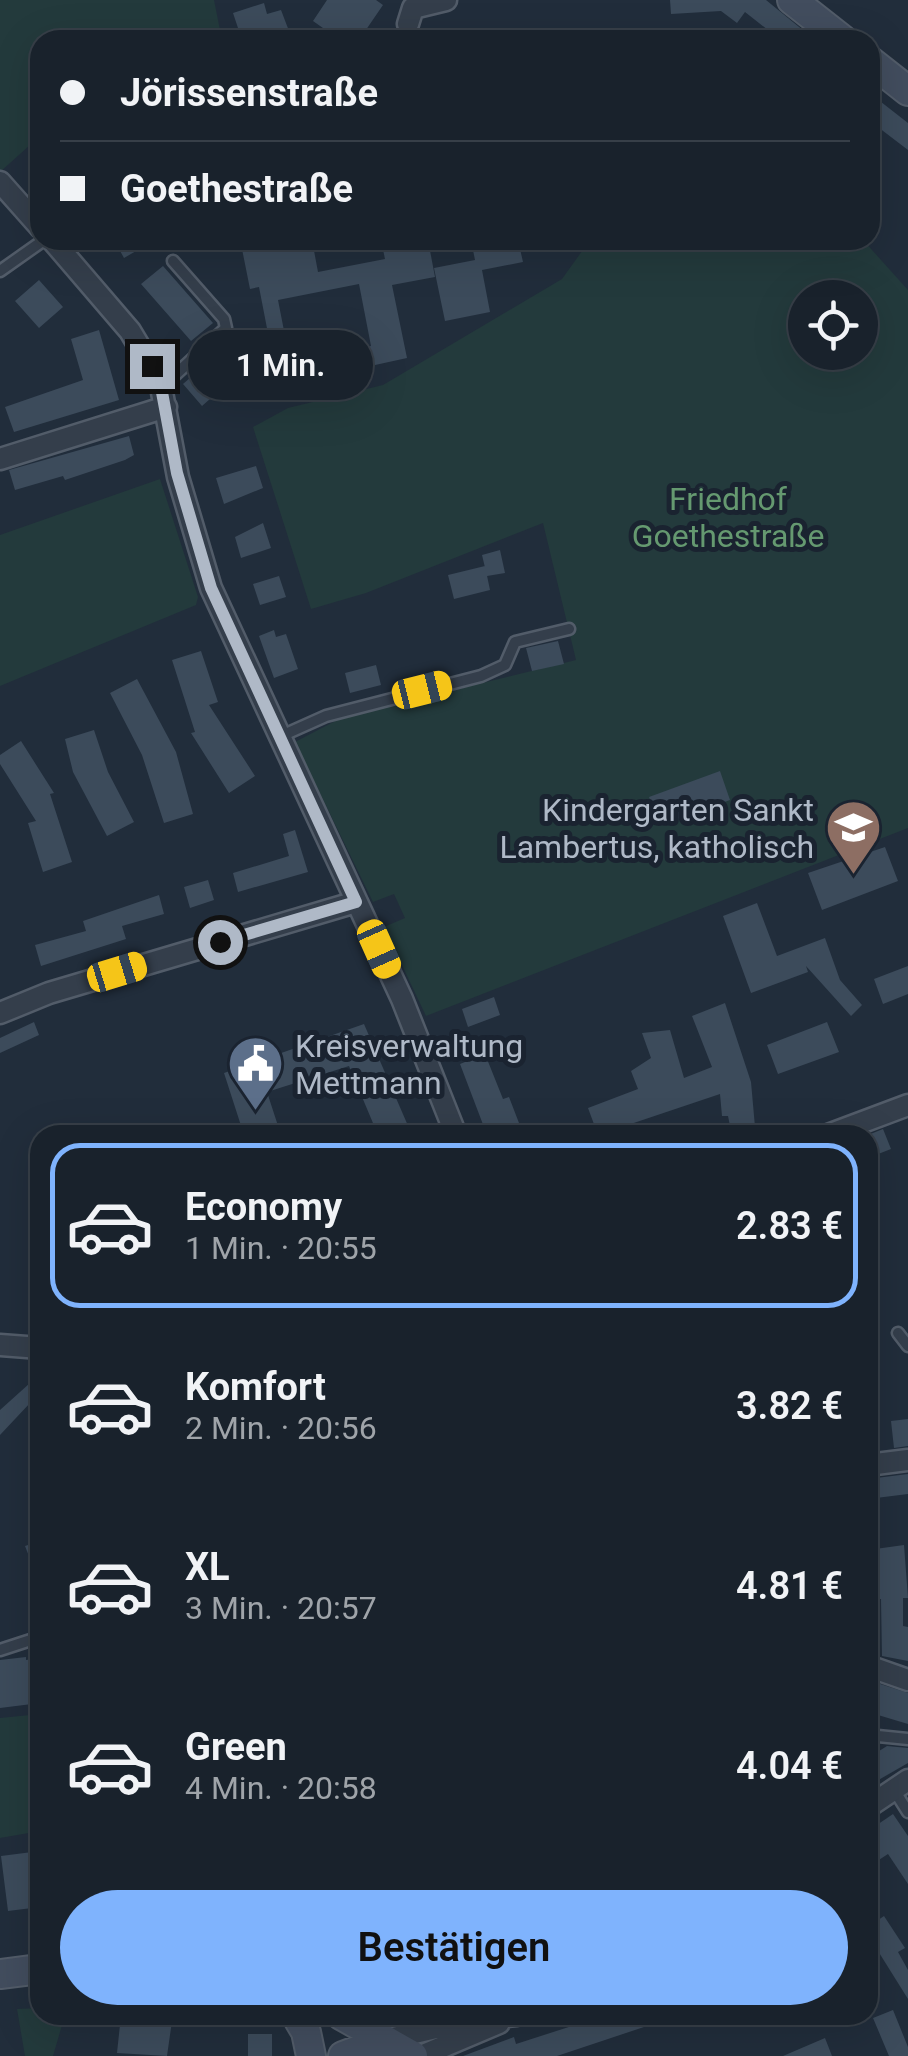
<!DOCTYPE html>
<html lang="de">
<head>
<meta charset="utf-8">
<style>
	body { margin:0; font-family:Roboto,sans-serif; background:#262f38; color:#f1f3f6; height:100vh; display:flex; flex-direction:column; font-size:38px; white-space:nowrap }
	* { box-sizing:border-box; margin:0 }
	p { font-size:32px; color:#9fa4a9 }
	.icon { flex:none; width:55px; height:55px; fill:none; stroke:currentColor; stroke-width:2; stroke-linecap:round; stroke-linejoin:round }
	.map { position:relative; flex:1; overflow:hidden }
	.details { position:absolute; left:30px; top:1125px; width:848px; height:900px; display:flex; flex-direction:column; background:#19222c; border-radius:30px; box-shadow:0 10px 40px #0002,0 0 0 2px #373f48 }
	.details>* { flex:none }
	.banner { position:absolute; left:30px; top:30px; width:850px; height:220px; border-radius:30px; box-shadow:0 10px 40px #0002,0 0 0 2px #373f48; display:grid; align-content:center; height:220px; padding:0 30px; background:#19222c }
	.fabs { position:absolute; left:788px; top:280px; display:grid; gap:20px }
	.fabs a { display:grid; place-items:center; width:90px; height:90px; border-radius:50%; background:#19222c; box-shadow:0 10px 40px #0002,0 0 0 2px #373f48; font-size:50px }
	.end { position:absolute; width:45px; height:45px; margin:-22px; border:12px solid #afb9c7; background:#111; box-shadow:0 0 0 5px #111 }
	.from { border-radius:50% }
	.bubble { position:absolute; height:70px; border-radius:35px; background:#19222c; box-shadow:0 10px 40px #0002,0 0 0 2px #373f48; font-size:32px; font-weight:600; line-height:70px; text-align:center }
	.car { position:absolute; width:30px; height:60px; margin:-30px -15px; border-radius:12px; box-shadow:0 0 8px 2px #0007; background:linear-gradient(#f5c518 24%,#345 0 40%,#f5c518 0 76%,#345 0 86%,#f5c518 0) }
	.banner b { display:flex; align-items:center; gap:35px; height:95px; font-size:38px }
	.banner b+b { border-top:2px solid #373f48 }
	.banner i { width:25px; height:25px; background:#f1f3f6 }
	ul { padding:18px 0 0; list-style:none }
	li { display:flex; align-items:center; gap:30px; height:165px; margin:0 20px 15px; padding:0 10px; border:5px solid transparent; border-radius:30px }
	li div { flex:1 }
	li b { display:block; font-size:38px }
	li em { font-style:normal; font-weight:600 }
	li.active { border-color:#7fb3fd }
	li>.icon { width:90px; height:90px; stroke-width:1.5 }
	.action { display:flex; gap:20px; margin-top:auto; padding:20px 30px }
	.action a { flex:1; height:115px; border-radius:60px; background:#7fb3fd; color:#111; font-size:40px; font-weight:600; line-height:115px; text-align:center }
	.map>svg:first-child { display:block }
	.green { fill:#233a3c; fill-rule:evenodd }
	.building { fill:#3c4b5b }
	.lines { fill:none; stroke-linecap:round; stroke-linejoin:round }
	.lane-casing { stroke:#525c69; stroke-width:15 }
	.street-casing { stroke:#525c69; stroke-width:25 }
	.secondary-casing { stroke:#525c69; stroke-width:32 }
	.lane { stroke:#343e4b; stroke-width:10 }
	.street { stroke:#343e4b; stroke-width:20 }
	.secondary { stroke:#424d5e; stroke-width:28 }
	.route { stroke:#afb9c7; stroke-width:12 }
	.labels { text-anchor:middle; stroke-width:10; stroke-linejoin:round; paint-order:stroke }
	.park-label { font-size:32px; fill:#659970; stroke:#1a2330 }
	.poi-label { font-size:32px; fill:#afb9c7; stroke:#1a2330; text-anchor:end }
</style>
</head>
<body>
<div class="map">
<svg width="908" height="2056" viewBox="0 0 908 2056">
	<rect width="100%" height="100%" fill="#212d3b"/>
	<path class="green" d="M0,0H214L222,40H40V136L0,172Z
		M590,240H863L908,290V828L426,1016L384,927L405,918L394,894L373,902L295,742L343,717L576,660L543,523L366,593L311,609L253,427L288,408L383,385L562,279ZM805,298H860V352H805Z
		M160,479L198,597L196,605L0,686V535Z
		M40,1714V1831L0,1838V1718Z
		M40,2008V2015H65L53,2056H25L17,2009Z"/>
	<path class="building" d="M327,0H376L383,5L359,40H340L313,21Z
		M670,0H766L815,40H768L773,34L745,12L737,23L721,11L671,14Z
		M264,3L267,14L281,10L289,31L262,40H242L233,13Z
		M876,98L908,123V150L870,121V106Z
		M114,240H155L124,258Z
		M289,240H312L318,272L385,259L381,240H428L435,277L392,285L407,358L366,367L362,348L371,346L359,284L278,300L287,346L271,349L259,287L250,289L242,249Z
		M471,240H518L523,262L482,270L490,312L445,321L434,268L475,260Z
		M163,266L213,323L191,341L141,284Z
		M39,280L63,307L39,328L15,301Z
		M99,330L119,400L14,432L5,407L83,380L71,339Z
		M240,334L259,356L202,406L183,384Z
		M129,436L134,455L125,460L65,480L63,476L15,490L9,470Z
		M256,466L263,488L224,504L216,478Z
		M263,523L271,548L241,558L235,537Z
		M500,550L505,573L487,576L482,555Z
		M485,566L490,590L454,599L448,575Z
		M279,576L286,597L260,605L253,584Z
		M274,630L276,637L286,634L298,669L274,678L259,636Z
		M558,641L564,664L532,671L526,648Z
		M201,651L218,702L209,705L255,776L229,793L191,733L195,732L172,660Z
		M376,665L381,685L350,693L345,673Z
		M137,679L176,752L193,814L164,823L142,755L110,693Z
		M94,730L108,772L134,822L107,836L73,772L65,739Z
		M21,741L54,793L50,794L72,862L43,872L28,823L36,821L0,764V755Z
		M720,771L730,800L660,825L649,797Z
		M295,830L308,872L238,892L233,873L289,856L283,834Z
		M885,847L898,881L822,910L808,873Z
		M208,880L214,900L190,908L184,887Z
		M159,895L164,914L122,926L126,939L41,966L35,945L86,931L83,921Z
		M757,903L777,956L825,938L840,980L862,1005L851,1016L806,966L808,972L751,993L723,916Z
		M908,966V994L883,1004L874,979Z
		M494,997L500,1015L468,1027L462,1009Z
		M725,1003L751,1082L755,1127L731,1131L728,1116H722L720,1094L598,1135L588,1108L638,1089L631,1071L651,1058L642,1033L670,1030L684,1078L712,1067L692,1016Z
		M34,1022L39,1035L0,1053V1038Z
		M827,1022L839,1052L778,1074L767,1045Z
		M364,1024L412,1135H378L349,1066L267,1092L281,1135H244L224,1073Z
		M485,1054L503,1099L509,1097L519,1123L487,1135L460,1064Z
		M883,1129L891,1149L868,1158V1135Z
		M40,1374V1412L31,1402L0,1435V1410Z
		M908,1419V1446L894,1448L891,1421Z
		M908,1474V1494L868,1499V1479Z
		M40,1541V1581L39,1582L25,1546Z
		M904,1545L908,1598H903V1626L908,1627V1661L882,1656L881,1599L868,1600V1550Z
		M26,1657V1660L40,1658V1703L0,1708V1660Z
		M868,1680L908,1693V1724L868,1712Z
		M887,1746L908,1748V1763L868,1786V1758Z
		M893,1814L908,1836V1884L888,1854L868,1867V1831Z
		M40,1851V1907L8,1911L1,1856Z
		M884,1916L905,1948L898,1952L908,1970V1999L868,1935V1927Z
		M893,2010L908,2047V2056H889L873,2018Z
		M121,2015L172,2021L167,2056L117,2053Z
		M606,2015L674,2017L557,2056H463L514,2037L516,2044Z
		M248,2034H272V2056H248Z
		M825,2038L832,2056H783Z"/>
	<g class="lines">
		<defs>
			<path id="lane" d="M0,271L44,240
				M162,387L226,328L224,319L173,261
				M279,737L326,716L481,676L505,665L515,642L569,629
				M898,1333L908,1346
				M0,1650L40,1637
				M868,1735L908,1739
				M894,1790L908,1812"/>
			<path id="street" d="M408,24L413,8L446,0
				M0,182L40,227
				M52,240L130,331L151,366L161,387L178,477L211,588L402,999L456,1135
				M0,459L166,407
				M0,1013L49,993L356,902
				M828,1135L908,1105
				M0,1345L40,1348
				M868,1465L908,1460
				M868,1666L908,1680
				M868,1807L908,1780
				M385,2040L461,2022L516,2015
				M421,2056L499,2023"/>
			<path id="secondary" d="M792,0L843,40
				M870,61L908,91
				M0,1974L40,1969
				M296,2015L306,2032L311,2056
				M341,2015L413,2056
				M343,2056L385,2040"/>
		</defs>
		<use href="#lane" class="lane-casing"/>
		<use href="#street" class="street-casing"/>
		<use href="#secondary" class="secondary-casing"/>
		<use href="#lane" class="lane"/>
		<use href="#street" class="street"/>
		<use href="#secondary" class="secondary"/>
	</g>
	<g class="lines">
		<path class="route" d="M152,366L161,387L177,473L211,588L356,902L220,942"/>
	</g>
	<defs>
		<symbol id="school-pin" viewBox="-11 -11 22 30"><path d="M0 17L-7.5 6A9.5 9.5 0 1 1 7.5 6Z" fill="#8d6e63" stroke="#1a2330"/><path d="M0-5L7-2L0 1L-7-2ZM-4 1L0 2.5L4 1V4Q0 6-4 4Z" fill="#fff"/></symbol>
		<symbol id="civic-pin" viewBox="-11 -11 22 30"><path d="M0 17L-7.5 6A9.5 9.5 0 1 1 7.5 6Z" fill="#5c6f8a" stroke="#1a2330"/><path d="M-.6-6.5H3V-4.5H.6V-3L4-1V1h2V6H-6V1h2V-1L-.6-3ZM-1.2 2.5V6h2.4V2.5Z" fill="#fff"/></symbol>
	</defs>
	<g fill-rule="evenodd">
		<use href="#school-pin" x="822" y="796" width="63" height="86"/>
		<use href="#civic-pin" x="224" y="1032" width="63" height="86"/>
	</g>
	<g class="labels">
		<g class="park-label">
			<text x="728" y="510">Friedhof<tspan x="728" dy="37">Goethestraße</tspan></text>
		</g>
		<g class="poi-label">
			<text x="814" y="821">Kindergarten Sankt<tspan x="814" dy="37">Lambertus, katholisch</tspan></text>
			<text x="295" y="1057" text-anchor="start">Kreisverwaltung<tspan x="295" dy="37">Mettmann</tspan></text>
		</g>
	</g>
</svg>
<div class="fabs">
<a><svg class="icon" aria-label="locate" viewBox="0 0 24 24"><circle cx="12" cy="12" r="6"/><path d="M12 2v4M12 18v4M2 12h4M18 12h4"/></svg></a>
</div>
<i class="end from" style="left:220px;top:942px"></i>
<i class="end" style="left:152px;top:366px"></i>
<div class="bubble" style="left:188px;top:330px;width:185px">1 Min.</div>
<i class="car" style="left:422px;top:690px;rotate:76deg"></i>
<i class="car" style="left:379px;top:949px;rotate:156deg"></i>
<i class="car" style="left:117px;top:972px;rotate:73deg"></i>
<div class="banner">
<b><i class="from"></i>Jörissenstraße</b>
<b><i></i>Goethestraße</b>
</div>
<section class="details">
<ul>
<li class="active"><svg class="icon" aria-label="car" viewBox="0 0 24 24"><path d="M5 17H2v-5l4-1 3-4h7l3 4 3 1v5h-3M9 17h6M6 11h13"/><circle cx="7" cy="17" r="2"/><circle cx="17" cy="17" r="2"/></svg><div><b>Economy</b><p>1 Min. · 20:55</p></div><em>2.83 €</em></li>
<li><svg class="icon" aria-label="car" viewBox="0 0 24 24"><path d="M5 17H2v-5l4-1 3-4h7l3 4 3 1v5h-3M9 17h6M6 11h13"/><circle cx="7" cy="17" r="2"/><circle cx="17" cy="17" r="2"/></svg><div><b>Komfort</b><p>2 Min. · 20:56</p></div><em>3.82 €</em></li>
<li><svg class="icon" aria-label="car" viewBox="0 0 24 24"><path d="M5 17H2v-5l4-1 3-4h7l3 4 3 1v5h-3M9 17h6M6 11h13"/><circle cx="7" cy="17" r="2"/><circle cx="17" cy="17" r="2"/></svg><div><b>XL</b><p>3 Min. · 20:57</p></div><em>4.81 €</em></li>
<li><svg class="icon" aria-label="car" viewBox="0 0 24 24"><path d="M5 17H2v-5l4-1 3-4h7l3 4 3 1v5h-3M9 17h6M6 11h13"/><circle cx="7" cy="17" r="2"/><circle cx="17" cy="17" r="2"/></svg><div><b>Green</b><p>4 Min. · 20:58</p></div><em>4.04 €</em></li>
</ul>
<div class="action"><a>Bestätigen</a></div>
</section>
</div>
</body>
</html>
